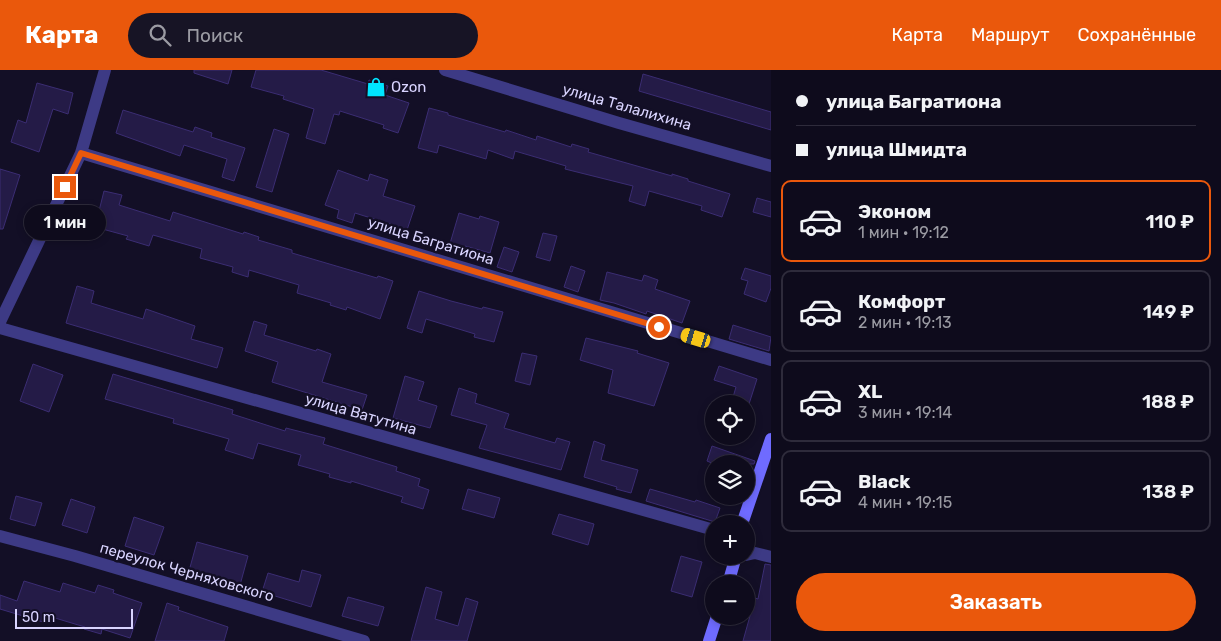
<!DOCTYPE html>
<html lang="ru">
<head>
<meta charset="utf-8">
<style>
	body { margin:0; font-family:Rubik,sans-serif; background:#171425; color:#f1f3f6; height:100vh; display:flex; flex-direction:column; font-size:19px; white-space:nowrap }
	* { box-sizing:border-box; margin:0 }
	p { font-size:16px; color:#9b9ba3 }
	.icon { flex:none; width:28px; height:28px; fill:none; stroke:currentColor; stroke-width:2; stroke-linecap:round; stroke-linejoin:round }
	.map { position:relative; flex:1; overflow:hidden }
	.sheet { display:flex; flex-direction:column; background:#0e0b1c; width:450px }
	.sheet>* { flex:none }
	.hud { display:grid; align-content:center; height:110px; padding:0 25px; background:#0e0b1c }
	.tools { position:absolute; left:705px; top:325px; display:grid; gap:10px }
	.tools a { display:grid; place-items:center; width:50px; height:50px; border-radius:50%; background:#0e0b1c; box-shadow:0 2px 8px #0003,0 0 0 1px #2e2b3b; font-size:25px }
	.scale { position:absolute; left:15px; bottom:12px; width:118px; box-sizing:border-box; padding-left:5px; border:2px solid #d9d4ff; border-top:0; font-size:14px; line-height:18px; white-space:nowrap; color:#d9d4ff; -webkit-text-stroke:4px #130f26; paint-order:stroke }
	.end { position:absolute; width:22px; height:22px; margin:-11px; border:6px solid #ea580c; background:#fff; box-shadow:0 0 0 2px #fff }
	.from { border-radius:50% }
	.bubble { position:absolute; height:35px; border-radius:18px; background:#0e0b1c; box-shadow:0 2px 8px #0003,0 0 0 1px #2e2b3b; font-size:16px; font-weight:600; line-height:35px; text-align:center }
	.car { position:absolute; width:15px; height:30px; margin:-15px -8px; border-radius:6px; box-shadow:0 0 4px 1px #0007; background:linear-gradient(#f5c518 24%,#345 0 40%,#f5c518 0 76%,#345 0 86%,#f5c518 0) }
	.hud b { display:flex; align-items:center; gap:18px; height:48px; font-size:19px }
	.hud b+b { border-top:1px solid #2e2b3b }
	.hud i { width:12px; height:12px; background:#f1f3f6 }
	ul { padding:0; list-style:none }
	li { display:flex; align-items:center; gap:15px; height:82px; margin:0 10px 8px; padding:0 15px; border:2px solid #2e2b3b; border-radius:10px }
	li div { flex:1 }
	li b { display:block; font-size:19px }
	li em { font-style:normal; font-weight:600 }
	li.current { border-color:#ea580c }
	li>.icon { width:45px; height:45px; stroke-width:1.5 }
	.primary-button { display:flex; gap:10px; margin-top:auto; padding:10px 25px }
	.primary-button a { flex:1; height:58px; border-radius:30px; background:#ea580c; color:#fff; font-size:20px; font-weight:600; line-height:58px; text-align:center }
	header { display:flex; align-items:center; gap:30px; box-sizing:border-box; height:70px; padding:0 25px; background:#ea580c; color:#fff }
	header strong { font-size:24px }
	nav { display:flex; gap:28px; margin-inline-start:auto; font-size:18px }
	.search { width:350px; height:45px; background:#171425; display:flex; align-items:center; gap:12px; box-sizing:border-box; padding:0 18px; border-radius:28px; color:#9b9ba3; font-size:19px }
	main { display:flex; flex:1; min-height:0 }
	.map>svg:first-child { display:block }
	.building { fill:#241b47; stroke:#3b2d73 }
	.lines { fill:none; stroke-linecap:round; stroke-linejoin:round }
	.street { stroke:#3d3a85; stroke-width:12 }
	.secondary { stroke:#6f6bff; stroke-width:12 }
	.route { stroke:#ea580c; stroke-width:6 }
	.labels { text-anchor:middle; stroke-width:5; stroke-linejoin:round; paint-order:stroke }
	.poi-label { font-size:15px; fill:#d9d4ff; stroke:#130f26; text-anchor:start }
	.street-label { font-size:15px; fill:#d9d4ff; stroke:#130f26 }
</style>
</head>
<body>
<header>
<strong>Карта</strong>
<div class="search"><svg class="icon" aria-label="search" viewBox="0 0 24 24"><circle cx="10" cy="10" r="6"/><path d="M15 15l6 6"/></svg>Поиск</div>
<nav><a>Карта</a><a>Маршрут</a><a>Сохранённые</a></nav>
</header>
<main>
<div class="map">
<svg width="771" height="571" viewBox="0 0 771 571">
	<rect width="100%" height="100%" fill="#130f26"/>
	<path class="building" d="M194,0H232L228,14L194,3Z
		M256,0H321L368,14L369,10L388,16L385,25L409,33L398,63L383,58L384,55L340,41L339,45L334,44L325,74L306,68L314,39L283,29L284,26L251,17Z
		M643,4L771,42V60L639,21Z
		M37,13L73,23L68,44L53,39L39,82L11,72L18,50L26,53Z
		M429,38L448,43V45L505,62L506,60L536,70L537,66L571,77L572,74L589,79L588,82L672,106V104L688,109V111L730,124L722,147L701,140L702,136L649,121L645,136L629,131L633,116L565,99L566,96L515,81L513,89L488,80L486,89L439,75L437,83L418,78Z
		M123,40L193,62L195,57L212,63L211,67L245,78L234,111L222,107L227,89L184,75L180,86L116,63Z
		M274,59L289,64L272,122L256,117Z
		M0,99L20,105L3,159H0Z
		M338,100L368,111L370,104L388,110L383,126L415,136L405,166L391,162L393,155L355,143L352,153L337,148L339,140L325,135Z
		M104,121L122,125L119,135L170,151L173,142L243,164L244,162L259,167L258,170L292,180V183L377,208L378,206L393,211L380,249L347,237L346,240L330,235L331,233L297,223L299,215L249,200L248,207L232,202L233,197L200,188L202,179L153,165L149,176L126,169L128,166L95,157Z
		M757,128L771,132V147L753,142Z
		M459,143L479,149L480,146L499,152L490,183L465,176L464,181L449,177Z
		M543,163L557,166L550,191L536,187Z
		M504,177L519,182L512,202L497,197Z
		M571,196L585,201L578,222L564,217Z
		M745,198L771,206V218L766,232L744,224L748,211L741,209Z
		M607,202L642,211L644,205L658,210L655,219L690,231L682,253L647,241L646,244L614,233L600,230Z
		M77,216L94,221L91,233L143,249L146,239L195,256L191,269L223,278L217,298L66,253Z
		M419,221L451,231L482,239L483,237L503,242L494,272L474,267L475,264L426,249L422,263L407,258Z
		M254,251L267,255L264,265L316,281L317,279L331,284L322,312L367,325L362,340L272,312L278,292L245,281Z
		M733,255L771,267L769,281L729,269Z
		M586,268L638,281L637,283L669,293L654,336L608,323L613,300L580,290Z
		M522,283L537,286L530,315L515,311Z
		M33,294L63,305L49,342L20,331Z
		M719,296L757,309L749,334H731L736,317L714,310Z
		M113,304L233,340L232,344L285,361L286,358L325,368L323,374L397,397L396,401L420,409L418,416L429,420L423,439L401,432L403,427L351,411V413L329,407L330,404L298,395L301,385L258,373L253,389L225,380L229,369L173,353L174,349L105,329Z
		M405,306L424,312L418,330L437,336L430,358L393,348Z
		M459,318L477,324L475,333L509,344L504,358L555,373L557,368L570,372L561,400L479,378L487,355L451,345Z
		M594,371L605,375L601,390L638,400L631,423L616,419L617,417L584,407Z
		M712,376L755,391L754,394H714L707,391Z
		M468,419L500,428L494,448L462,439Z
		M650,419L695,432L696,430L720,438L715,452L646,431Z
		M16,426L42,433L35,456L10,449Z
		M71,429L95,437L87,463L62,455Z
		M559,444L594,454L588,475L552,464Z
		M134,447L164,457L154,485L125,476Z
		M197,472L248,486L240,515L189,501Z
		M681,486L702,492L692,527L671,521Z
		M765,494L771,495V571H743L755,528L758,529Z
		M302,500L321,505L311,537L262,522L268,503L299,512Z
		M24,511L60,522L63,513L95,523L98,515L114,520L113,523L142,533L130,568L102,559L101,564L84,559L85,557L45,545L43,552L0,539V525L17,531Z
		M426,517L442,522L435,549L458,556L466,528L478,532L467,571H411Z
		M348,527L384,537L378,556L342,546Z
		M167,533L179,537L178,540L228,557L224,571H155Z"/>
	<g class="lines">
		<path class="street" d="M445,0L619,53L771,96
			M81,83L771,290
			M0,252L81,83L105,0
			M0,258L714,460
			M0,466L75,486L364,571
			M746,485L755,483L771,487"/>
		<path class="secondary" d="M742,454L771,369
			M728,514L736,486
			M709,571L717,546"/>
	</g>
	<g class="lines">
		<path class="route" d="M65,117L81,83L659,257"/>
	</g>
	<defs>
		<symbol id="shop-bare" viewBox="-9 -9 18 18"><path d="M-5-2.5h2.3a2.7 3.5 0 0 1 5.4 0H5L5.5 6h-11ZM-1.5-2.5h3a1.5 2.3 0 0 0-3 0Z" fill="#00e5ff" stroke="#130f26" stroke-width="2.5" paint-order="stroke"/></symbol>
	</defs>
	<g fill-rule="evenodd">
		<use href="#shop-bare" x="362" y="3" width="28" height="28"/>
	</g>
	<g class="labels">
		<g class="poi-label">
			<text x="391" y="22">Ozon</text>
		</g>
		<g class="street-label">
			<text transform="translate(627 37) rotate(16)" y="5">улица Талалихина</text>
			<text transform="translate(431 171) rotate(17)" y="5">улица Багратиона</text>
			<text transform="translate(361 344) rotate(16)" y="5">улица Ватутина</text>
			<text transform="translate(187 502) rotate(16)" y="5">переулок Черняховского</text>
		</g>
	</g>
</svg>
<div class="tools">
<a><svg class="icon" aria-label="locate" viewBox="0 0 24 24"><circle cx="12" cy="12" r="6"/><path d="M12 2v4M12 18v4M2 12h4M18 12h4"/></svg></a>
<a><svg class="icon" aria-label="layers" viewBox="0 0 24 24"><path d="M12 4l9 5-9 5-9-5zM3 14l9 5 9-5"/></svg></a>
<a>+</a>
<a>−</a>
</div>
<div class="scale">50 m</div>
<i class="end from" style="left:659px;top:257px"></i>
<i class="end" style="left:65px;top:117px"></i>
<div class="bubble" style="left:24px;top:135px;width:82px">1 мин</div>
<i class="car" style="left:696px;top:268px;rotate:287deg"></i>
</div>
<section class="sheet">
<div class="hud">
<b><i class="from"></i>улица Багратиона</b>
<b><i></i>улица Шмидта</b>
</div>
<ul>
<li class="current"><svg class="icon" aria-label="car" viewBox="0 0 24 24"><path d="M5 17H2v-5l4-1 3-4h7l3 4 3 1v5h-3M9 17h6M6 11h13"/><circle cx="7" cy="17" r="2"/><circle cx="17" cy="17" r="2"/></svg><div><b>Эконом</b><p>1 мин · 19:12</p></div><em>110 ₽</em></li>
<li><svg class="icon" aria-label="car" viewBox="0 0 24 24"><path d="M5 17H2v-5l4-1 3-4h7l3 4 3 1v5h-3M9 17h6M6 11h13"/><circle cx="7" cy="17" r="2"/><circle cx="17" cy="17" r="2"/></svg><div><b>Комфорт</b><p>2 мин · 19:13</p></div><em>149 ₽</em></li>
<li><svg class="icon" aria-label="car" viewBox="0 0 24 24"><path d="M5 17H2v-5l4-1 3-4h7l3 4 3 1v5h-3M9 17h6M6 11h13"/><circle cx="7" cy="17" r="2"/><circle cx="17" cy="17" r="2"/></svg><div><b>XL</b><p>3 мин · 19:14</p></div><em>188 ₽</em></li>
<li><svg class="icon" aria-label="car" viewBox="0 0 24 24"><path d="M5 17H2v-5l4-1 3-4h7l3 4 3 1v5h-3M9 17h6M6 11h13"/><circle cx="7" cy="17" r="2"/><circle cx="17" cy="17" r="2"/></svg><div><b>Black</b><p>4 мин · 19:15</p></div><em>138 ₽</em></li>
</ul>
<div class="primary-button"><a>Заказать</a></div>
</section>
</main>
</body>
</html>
